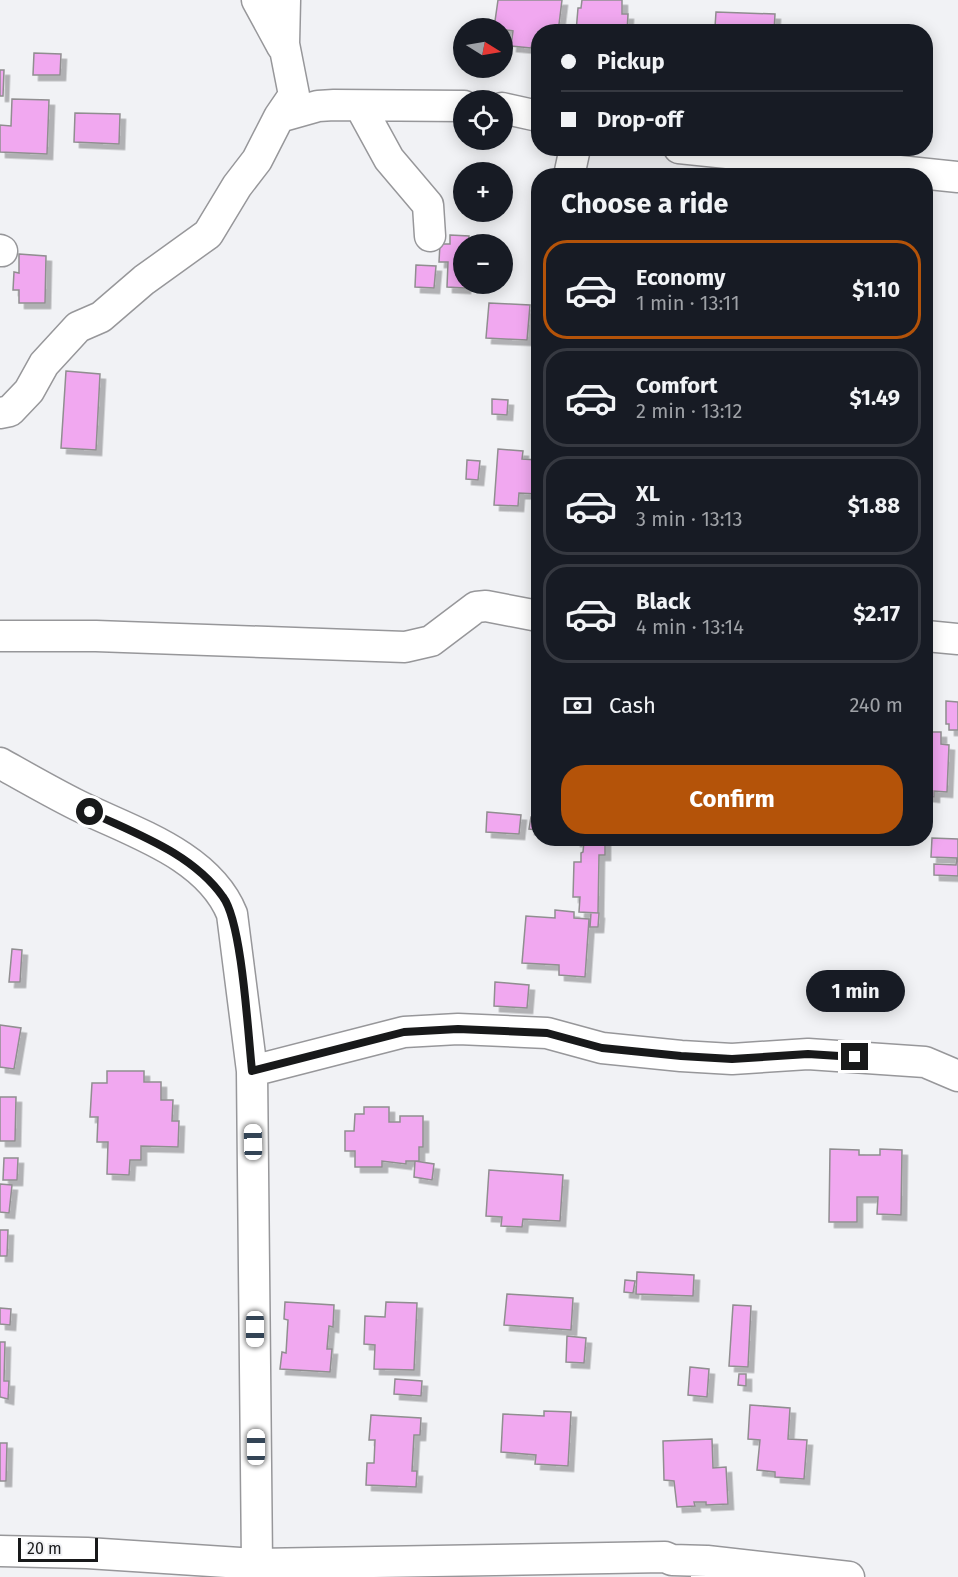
<!DOCTYPE html>
<html lang="en">
<head>
<meta charset="utf-8">
<style>
	body { margin:0; font-family:"Fira Sans",sans-serif; background:#242831; color:#f1f3f6; height:100vh; display:flex; flex-direction:column; font-size:22px; white-space:nowrap }
	* { box-sizing:border-box; margin:0 }
	p { font-size:20px; color:#9ea1a6 }
	.icon { flex:none; width:33px; height:33px; fill:none; stroke:currentColor; stroke-width:2; stroke-linecap:round; stroke-linejoin:round }
	.map { position:relative; flex:1; overflow:hidden }
	.drawer { position:absolute; left:531px; top:168px; width:402px; height:678px; display:flex; flex-direction:column; background:#171b24; border-radius:24px; box-shadow:0 3px 15px #0003 }
	.drawer>* { flex:none }
	.guide { position:absolute; left:531px; top:24px; width:402px; height:132px; border-radius:24px; box-shadow:0 3px 15px #0003; display:grid; align-content:center; height:132px; padding:0 30px; background:#171b24 }
	.needle { width:39px; rotate:101deg }
	.controls { position:absolute; left:453px; top:18px; display:grid; gap:12px }
	.controls a { display:grid; place-items:center; width:60px; height:60px; border-radius:50%; background:#171b24; box-shadow:0 3px 15px #0003; font-size:30px }
	.scale { position:absolute; left:18px; bottom:15px; width:80px; box-sizing:border-box; padding-left:6px; border:3px solid #18191a; border-top:0; font-size:16px; line-height:21px; white-space:nowrap; color:#18191a; -webkit-text-stroke:4px #f1f2f5; paint-order:stroke }
	.end { position:absolute; width:27px; height:27px; margin:-14px; border:8px solid #18191a; background:#fff; box-shadow:0 0 0 3px #fff }
	.from { border-radius:50% }
	.bubble { position:absolute; height:42px; border-radius:21px; background:#171b24; box-shadow:0 3px 15px #0003; font-size:20px; font-weight:700; line-height:42px; text-align:center }
	.car { position:absolute; width:18px; height:36px; margin:-18px -9px; border-radius:8px; box-shadow:0 0 4px 2px #0007; background:linear-gradient(#fff 24%,#345 0 40%,#fff 0 76%,#345 0 86%,#fff 0) }
	.guide b { display:flex; align-items:center; gap:21px; height:57px; font-size:22px }
	.guide b+b { border-top:2px solid #363941 }
	.guide i { width:15px; height:15px; background:#f1f3f6 }
	ul { padding:0; list-style:none }
	li { display:flex; align-items:center; gap:18px; height:99px; margin:0 12px 9px; padding:0 18px; border:3px solid #363941; border-radius:24px }
	li div { flex:1 }
	li b { display:block; font-size:22px }
	li em { font-style:normal; font-weight:700 }
	li.active { border-color:#b45309 }
	li>.icon { width:54px; height:54px; stroke-width:1.5 }
	h2 { padding:0 30px; font-size:27px; line-height:72px }
	.pay { display:flex; align-items:center; gap:15px; height:66px; padding:0 30px; font-size:22px }
	.pay p { margin-inline-start:auto }
	.button { display:flex; gap:12px; margin-top:auto; padding:12px 30px }
	.button a { flex:1; height:69px; border-radius:24px; background:#b45309; color:#fff; font-size:24px; font-weight:700; line-height:69px; text-align:center }
	.map>svg:first-child { display:block }
	.building { fill:#f1a8f0; stroke:#908e90; stroke-width:1.5; filter:url(#shadow) }
	.lines { fill:none; stroke-linecap:round; stroke-linejoin:round }
	.street-casing { stroke:#97979a; stroke-width:33 }
	.street { stroke:#fff; stroke-width:30 }
	.route { stroke:#18191a; stroke-width:8 }
</style>
</head>
<body>
<div class="map">
<svg width="958" height="1577" viewBox="0 0 958 1577">
	<defs>
		<filter id="shadow"><feDropShadow dx="5.5" dy="5.5" stdDeviation="0" flood-color="#0004"/></filter>
	</defs>
	<rect width="100%" height="100%" fill="#f1f2f5"/>
	<path class="building" d="M498,0H562L558,32H538V41L533,40L531,48L511,46L513,31L494,28Z
		M582,0H622V14H628L627,32H576L578,8H581Z
		M716,12L775,14L774,32H702L703,26L715,27Z
		M780,25H796V32H781Z
		M34,53L61,54L60,75H33Z
		M0,70H4L3,96H0Z
		M12,99L49,100L47,154L0,152V125L11,126Z
		M75,113L120,114L119,144L74,142Z
		M450,235L469,236L468,244H464L465,288L447,287L448,262H439L440,244H450Z
		M19,254L46,256L45,303H19V290H13L14,272L19,273Z
		M416,265L436,266L434,288L415,287Z
		M489,303L530,305L527,340L486,338Z
		M66,371L100,374L96,450L61,448Z
		M492,399L508,400L507,415L492,414Z
		M498,449L523,451L522,459L538,460V494L519,493L518,506L494,505Z
		M467,460L480,461L478,480L466,479Z
		M946,701L958,702V730H949V724H946Z
		M927,732H941V744L949,745L947,792L934,791V797L927,796L926,790Z
		M487,812L521,815L519,834L486,832Z
		M531,817H538V830L529,829Z
		M575,838H605V855H599L598,913L579,912L580,897H573L574,862H581V853L583,852L584,841H575Z
		M932,838L958,839V876L934,875V864L956,865L957,858L931,857Z
		M555,910L574,912V918L589,919L585,977L559,975V965L522,963L526,916L555,918Z
		M591,913H599L598,927H590Z
		M12,949L22,950L20,982H9Z
		M495,982L529,985L527,1008L494,1006Z
		M0,1025L21,1028L14,1069L0,1067Z
		M107,1071H144V1082H161V1100H173L172,1121H179L178,1147L141,1146V1160H130L129,1175L107,1174L108,1142H97L98,1117H90L92,1083H107Z
		M0,1097H16L15,1141H0Z
		M364,1107H389V1122H400V1116H423V1147H419V1161H406V1164L382,1161V1167H355V1151H345V1131H354L355,1114H364Z
		M830,1149L859,1150V1155H880V1149L902,1150L901,1215L877,1214L878,1197H857V1222H829Z
		M4,1158H18L17,1180H3Z
		M415,1161L434,1164L432,1180L414,1177Z
		M489,1170L563,1175L560,1221L523,1219L522,1227L501,1226L502,1217L486,1216Z
		M0,1184L12,1185L9,1213L0,1212Z
		M0,1230H8L7,1256H0Z
		M637,1272L694,1275L693,1296L636,1294Z
		M625,1280L635,1281L633,1293L624,1292Z
		M507,1294L573,1298L571,1330L504,1325Z
		M285,1302L334,1305L333,1327L329,1326L327,1349H332L330,1372L280,1369L282,1352L286,1353L288,1320L284,1319Z
		M386,1302L417,1303L414,1370L374,1369L375,1345L364,1344L365,1316L385,1317Z
		M733,1305L751,1306L748,1367L729,1366Z
		M0,1308L11,1309L10,1325L0,1324Z
		M567,1336L586,1338L584,1363L566,1362Z
		M0,1342H5L4,1381H9L8,1399L0,1397Z
		M690,1367L709,1369L707,1397L688,1395Z
		M739,1374H746V1386L738,1385Z
		M395,1379L422,1381L421,1396L394,1394Z
		M750,1405L790,1408L788,1439L807,1440L804,1479L775,1477V1472L757,1470L760,1440L748,1439Z
		M544,1411L571,1412L568,1466L535,1464L536,1455L501,1452L503,1414L544,1416Z
		M371,1415L421,1418L420,1435H414L412,1471H417L416,1487L366,1485L367,1463H374L375,1440H369Z
		M712,1439L713,1468L726,1467L728,1504L706,1505V1502H694L695,1506L677,1507L674,1481L664,1480L663,1441Z
		M0,1443H7L6,1481H0Z"/>
	<g class="lines">
		<defs>
			<path id="street" d="M257,0L282,46
				M360,106L389,159L428,205L430,236
				M502,108L538,116
				M279,117L294,95L284,44L285,0
				M679,148L958,177
				M569,176L575,148
				M0,250L2,251
				M0,413L10,411L29,391L44,364L78,327L101,317L144,280L208,234L237,186L257,160L279,117L318,106L334,105L464,106
				M0,636H96L405,647L431,641L476,607L486,606L538,616
				M926,636L958,639
				M0,763C25,777 51,792 77,805C129,831 208,854 232,914L252,1071L257,1564
				M252,1071L404,1032L458,1029L547,1033L602,1048L681,1056L732,1059L808,1054L925,1062L958,1076
				M0,1551L87,1553L257,1564L665,1557L672,1560L707,1561L706,1577
				M707,1561L849,1577"/>
		</defs>
		<use href="#street" class="street-casing"/>
		<use href="#street" class="street"/>
	</g>
	<g class="lines">
		<path class="route" d="M90,812C136,834 192,853 223,897C242,922 248,1034 252,1071L404,1032L458,1029L547,1033L602,1048L681,1056L732,1059L808,1054L855,1057"/>
	</g>
</svg>
<div class="controls">
<a><svg class="needle" viewBox="-14 -14 28 28"><path d="M0-13l5 13h-10z" fill="#e53935"/><path d="M0 13l5-13h-10z" fill="#9ea1a6"/></svg></a>
<a><svg class="icon" aria-label="locate" viewBox="0 0 24 24"><circle cx="12" cy="12" r="6"/><path d="M12 2v4M12 18v4M2 12h4M18 12h4"/></svg></a>
<a>+</a>
<a>−</a>
</div>
<div class="scale">20 m</div>
<i class="end from" style="left:90px;top:812px"></i>
<i class="end" style="left:855px;top:1057px"></i>
<div class="bubble" style="left:806px;top:970px;width:99px">1 min</div>
<i class="car" style="left:253px;top:1142px;rotate:359deg"></i>
<i class="car" style="left:255px;top:1329px;rotate:180deg"></i>
<i class="car" style="left:256px;top:1447px;rotate:0deg"></i>
<div class="guide">
<b><i class="from"></i>Pickup</b>
<b><i></i>Drop-off</b>
</div>
<section class="drawer">
<h2>Choose a ride</h2>
<ul>
<li class="active"><svg class="icon" aria-label="car" viewBox="0 0 24 24"><path d="M5 17H2v-5l4-1 3-4h7l3 4 3 1v5h-3M9 17h6M6 11h13"/><circle cx="7" cy="17" r="2"/><circle cx="17" cy="17" r="2"/></svg><div><b>Economy</b><p>1 min · 13:11</p></div><em>$1.10</em></li>
<li><svg class="icon" aria-label="car" viewBox="0 0 24 24"><path d="M5 17H2v-5l4-1 3-4h7l3 4 3 1v5h-3M9 17h6M6 11h13"/><circle cx="7" cy="17" r="2"/><circle cx="17" cy="17" r="2"/></svg><div><b>Comfort</b><p>2 min · 13:12</p></div><em>$1.49</em></li>
<li><svg class="icon" aria-label="car" viewBox="0 0 24 24"><path d="M5 17H2v-5l4-1 3-4h7l3 4 3 1v5h-3M9 17h6M6 11h13"/><circle cx="7" cy="17" r="2"/><circle cx="17" cy="17" r="2"/></svg><div><b>XL</b><p>3 min · 13:13</p></div><em>$1.88</em></li>
<li><svg class="icon" aria-label="car" viewBox="0 0 24 24"><path d="M5 17H2v-5l4-1 3-4h7l3 4 3 1v5h-3M9 17h6M6 11h13"/><circle cx="7" cy="17" r="2"/><circle cx="17" cy="17" r="2"/></svg><div><b>Black</b><p>4 min · 13:14</p></div><em>$2.17</em></li>
</ul>
<div class="pay"><svg class="icon" aria-label="cash" viewBox="0 0 24 24"><path d="M3 7h18v10H3z"/><circle cx="12" cy="12" r="2"/></svg>Cash<p>240 m</p></div>
<div class="button"><a>Confirm</a></div>
</section>
</div>
</body>
</html>
